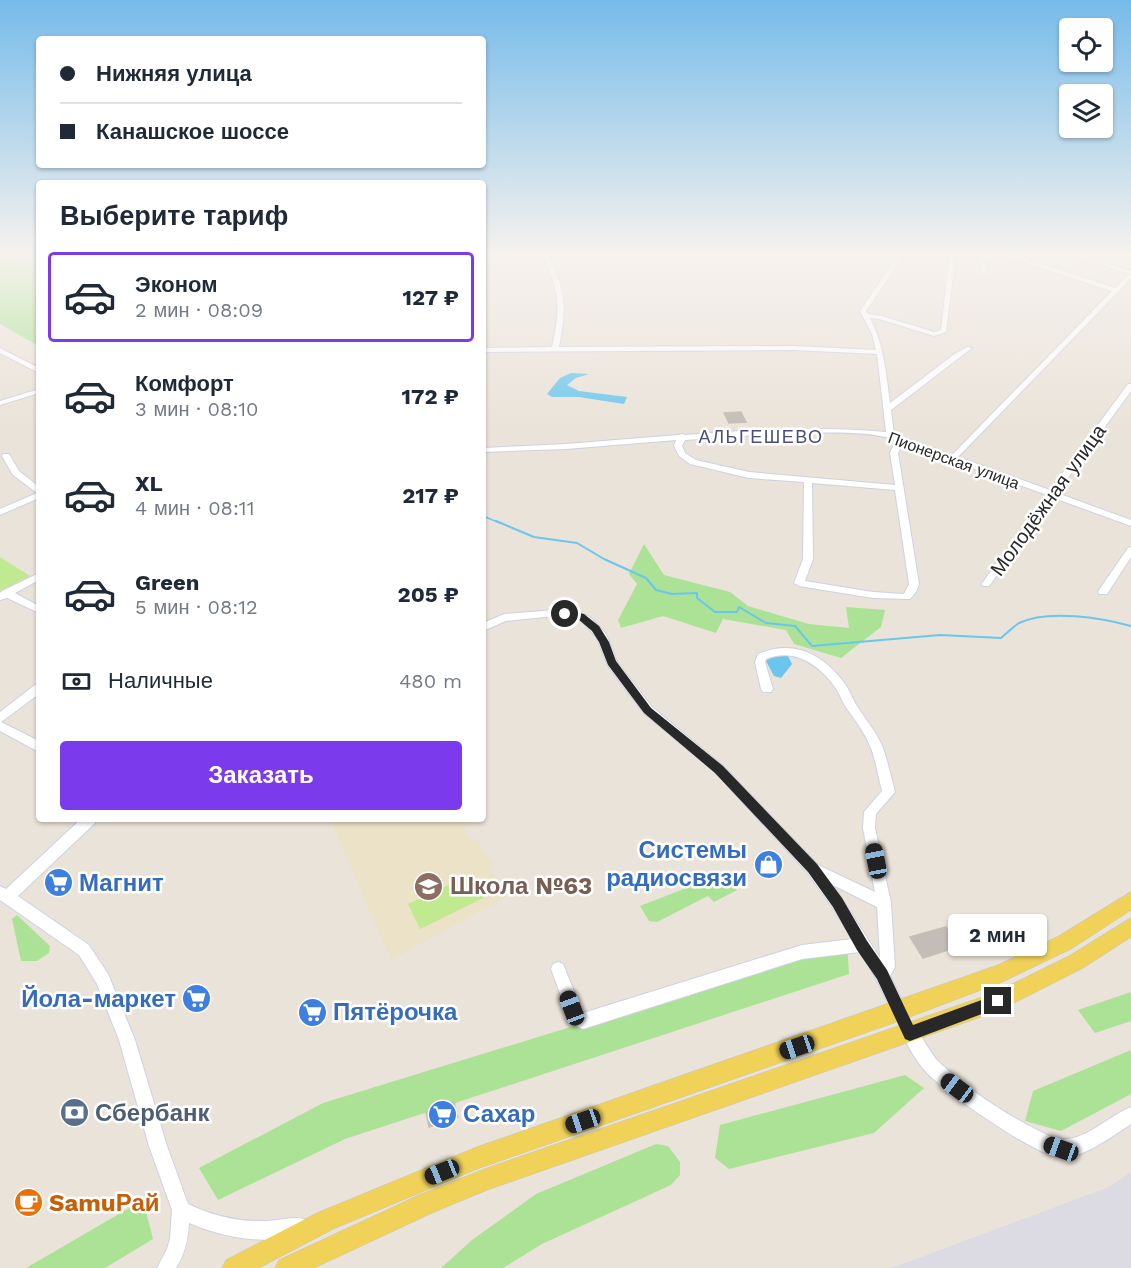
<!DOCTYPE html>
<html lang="ru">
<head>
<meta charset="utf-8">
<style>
	body { margin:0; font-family:"Work Sans",sans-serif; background:#f2f2f3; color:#1f2937; height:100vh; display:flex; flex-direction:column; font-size:22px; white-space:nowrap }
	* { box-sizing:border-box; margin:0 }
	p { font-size:20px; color:#747a83 }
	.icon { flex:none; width:33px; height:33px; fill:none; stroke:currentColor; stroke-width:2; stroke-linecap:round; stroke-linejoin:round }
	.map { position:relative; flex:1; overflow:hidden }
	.sheet { position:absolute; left:36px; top:180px; width:450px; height:642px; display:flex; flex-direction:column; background:#fff; border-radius:6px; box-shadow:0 2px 4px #0004 }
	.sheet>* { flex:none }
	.top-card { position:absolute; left:36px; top:36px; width:450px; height:132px; border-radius:6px; box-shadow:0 2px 4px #0004; display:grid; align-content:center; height:132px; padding:0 24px; background:#fff }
	.buttons { position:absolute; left:1059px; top:18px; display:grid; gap:12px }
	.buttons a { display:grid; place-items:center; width:54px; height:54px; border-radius:6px; background:#fff; box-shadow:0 2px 4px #0004; font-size:30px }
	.end { position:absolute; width:27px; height:27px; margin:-14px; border:8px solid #282828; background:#fff; box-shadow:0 0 0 3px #fff }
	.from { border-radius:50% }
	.bubble { position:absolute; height:42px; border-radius:6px; background:#fff; box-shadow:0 2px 4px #0004; font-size:20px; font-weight:700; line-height:42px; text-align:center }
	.car { position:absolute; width:18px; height:36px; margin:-18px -9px; border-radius:8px; box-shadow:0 0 4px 2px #0007; background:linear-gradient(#222 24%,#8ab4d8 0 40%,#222 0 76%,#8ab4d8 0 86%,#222 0) }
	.top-card b { display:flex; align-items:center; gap:21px; height:57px; font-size:22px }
	.top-card b+b { border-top:2px solid #e0e1e3 }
	.top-card i { width:15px; height:15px; background:#1f2937 }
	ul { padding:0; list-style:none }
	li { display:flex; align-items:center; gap:18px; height:90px; margin:0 12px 9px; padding:0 12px; border:3px solid transparent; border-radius:6px }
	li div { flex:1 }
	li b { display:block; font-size:22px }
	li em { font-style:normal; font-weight:700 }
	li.active { border-color:#7c3aed }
	li>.icon { width:54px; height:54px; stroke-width:1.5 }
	h2 { padding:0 24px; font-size:27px; line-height:72px }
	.pay { display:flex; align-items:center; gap:15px; height:66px; padding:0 24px; font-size:22px }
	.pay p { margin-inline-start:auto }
	.action { display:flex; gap:12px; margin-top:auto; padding:12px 24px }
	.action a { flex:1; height:69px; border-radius:6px; background:#7c3aed; color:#fff; font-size:24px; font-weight:700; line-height:69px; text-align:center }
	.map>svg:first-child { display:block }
	.industrial { fill:#dcdae2 }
	.education { fill:#ece2c8 }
	.green { fill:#ace295 }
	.pitch { fill:#c0e990 }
	.water { fill:#6bc6ed }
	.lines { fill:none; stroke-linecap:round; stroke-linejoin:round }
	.stream-far1 { stroke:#6bc6ed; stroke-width:1.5 }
	.stream { stroke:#6bc6ed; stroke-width:2 }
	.building { fill:#c2bdb6; stroke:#c5bfb3; stroke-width:1.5 }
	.minor-casing { stroke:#ced1e1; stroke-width:2 }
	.major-casing { stroke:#c3c3c3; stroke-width:1 }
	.minor { fill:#fff; fill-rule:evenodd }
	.major { fill:#f0d259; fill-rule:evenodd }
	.route { fill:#282828 }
	.labels { text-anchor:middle; stroke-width:5; stroke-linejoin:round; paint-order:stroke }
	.far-street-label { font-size:16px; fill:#282828; stroke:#fff }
	.far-quarter-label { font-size:18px; letter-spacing:1.5px; fill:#494f77; stroke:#fff }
	.street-label { font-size:20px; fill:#282828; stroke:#fff }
	.near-shop-label { font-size:24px; font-weight:bold; fill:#366cbe; stroke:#fff; text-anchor:start }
	.near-education-label { font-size:24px; font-weight:bold; fill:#785e54; stroke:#fff; text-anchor:start }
	.near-service-label { font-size:24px; font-weight:bold; fill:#4e5e75; stroke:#fff; text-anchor:start }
	.near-food-label { font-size:24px; font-weight:bold; fill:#c56008; stroke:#fff; text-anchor:start }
</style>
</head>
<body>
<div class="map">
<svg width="1131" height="1268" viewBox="0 0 1131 1268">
	<rect width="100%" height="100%" fill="#eae3d9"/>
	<path class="industrial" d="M1131,1172V1268H892L1109,1187Z"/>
	<path class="education" d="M330,819H470L463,828L471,840L478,841L494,865L490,868L506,897L391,960Z"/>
	<path class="green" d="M0,252H39V346L0,324Z
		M644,544L664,575L730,592L748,606L809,624L849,628L846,607L885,610L881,627L841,658L794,644L786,630L723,619L716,633L663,616L621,628L618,620L637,584L629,574Z
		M725,873L737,890L714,902L708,896L657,922L649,921L640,906Z
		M17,915L50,946L49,953L37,961H21L12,919Z
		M847,942L849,974L345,1139L218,1200L199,1168L323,1103Z
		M1131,992V1021L1095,1033L1078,1010Z
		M1131,1050V1094L1061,1131L1025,1121L1033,1091Z
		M905,1075L924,1088L874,1133L729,1169L715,1158L720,1125Z
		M656,1144L668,1146L680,1162V1175L671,1185L542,1244L503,1268H441L472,1240L536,1194Z
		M143,1200L153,1239L105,1268H26Z"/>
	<path class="pitch" d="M0,557L30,576L0,593Z
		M472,874L485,897L420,929L408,904Z"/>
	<path class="water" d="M571,373L589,374L576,378L567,385L579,391L627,397L624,404L579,397H552L547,394L560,378Z
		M772,656H788L792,664L781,678L774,676L766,661Z"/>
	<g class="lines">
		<path class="stream-far1" d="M483,516L500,523"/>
		<path class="stream" d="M496,521L534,537L577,543L604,559L646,578L656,590L672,594L697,593V598L715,612H737L739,607L766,623L795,626L812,646L940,635L1001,638C1007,633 1013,627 1019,623C1048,609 1102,618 1131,626"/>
	</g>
	<path class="building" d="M741,412L746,422L729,423L724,413Z
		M946,927L957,947L923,958L910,937Z
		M454,1102L458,1117L429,1127L426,1112Z"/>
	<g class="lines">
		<defs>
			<path id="minor" d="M541,252H547C566,291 567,306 559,347L793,346L876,350L872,334L860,311L900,252H906L866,311L868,314L882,316L934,332L941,330L950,252H956L946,332L934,336L879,319L870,318C884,345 886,373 890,403L956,353L967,347L972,348L891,410L894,434L952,455L1112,291L1001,255L985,260L987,273L984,275L981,273L980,258L995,254L993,252H1005L1115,288L1129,274L1059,252H1069L1131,271V278L1119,291L958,457L1050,490L1128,384H1131V391L1057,493L1131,520V526L1054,498L989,586H983L981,584L983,582L1047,495L903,443L898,453L919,584L916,592L910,599L873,598L799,586L794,583L803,559L804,482L749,478L690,464L679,456L674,446L676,440L566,449L483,452V448L566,444L678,435L682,434L685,435C752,429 819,426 886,432L877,354L793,350L483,352V348L552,347C561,306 560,291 541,252ZM787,433C817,433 869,430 896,440L890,453L895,485L749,472L696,460L685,453L682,446L685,440ZM812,483L895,490L909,584L904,594L873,592L805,581L813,559Z
				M0,348L39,368V373L0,353Z
				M39,389V393L0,405V401Z
				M3,454H9L19,471L39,487V498L0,515V509L37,493L13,475L2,456Z
				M1131,547V557L1107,594H1099L1098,592L1099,590L1128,548Z
				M39,573V580L15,593L39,606V613L7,598L0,600V593L2,591Z
				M555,610L575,611L590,617L606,634L617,662L652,707L723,766L818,865L875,892L863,828L864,812L882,791C878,776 876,760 870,746C864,731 854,719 845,706C842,701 840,695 837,690C821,666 795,647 766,659L765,662L773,689L771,692H763L761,689L755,662L758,654C794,639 823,654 845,684C849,690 851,695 854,701C863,717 876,730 883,748C888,762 891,777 895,792L876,814L875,828L891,903L895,967L890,976L907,1011L904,1016L899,1019L894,1016L877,980L860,952L802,959L583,1029L571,1023L551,969L553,964L558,962L563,964L583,1013L802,945L852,939L833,908L807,872L715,772L644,713L608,666L597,638L582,621L573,617L555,616L506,621L483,631V623L504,614ZM833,885L877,907L880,958Z
				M39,684V694L1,722L39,741V752L0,731V712L35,685Z
				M81,819H96L95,823L18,896L89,945L108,974L135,1040L167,1146L188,1204C213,1216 238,1222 265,1221C279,1221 295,1215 307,1220L310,1226L307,1232C271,1247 224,1238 189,1223C188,1240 185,1254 176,1268H157L167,1249L170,1239L172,1210L149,1146L119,1040L97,984L79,955L0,900V886L6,889Z
				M910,1025C920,1029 930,1055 941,1064C973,1094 1013,1119 1053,1138C1081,1146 1106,1117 1131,1107V1124C1114,1135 1082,1159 1061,1158C1034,1155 946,1093 926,1072C916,1061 908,1047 902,1033L904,1027Z"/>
			<path id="major" d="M1131,892V910L1071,949L1002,982L899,1021L477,1169L333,1229L259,1268H222L226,1260L317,1213L477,1147L998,965L1057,937Z
				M1131,918V937L1083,968L998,1011L487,1190L434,1212L314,1268H275L279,1260L419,1195L487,1168L994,993L1069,956Z"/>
		</defs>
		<use href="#minor" class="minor-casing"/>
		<use href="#major" class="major-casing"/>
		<use href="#minor" class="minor"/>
		<use href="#major" class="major"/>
	</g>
	<linearGradient id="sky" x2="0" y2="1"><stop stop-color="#76bbea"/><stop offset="0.59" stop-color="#f6f2ee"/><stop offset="1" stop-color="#f6f2ee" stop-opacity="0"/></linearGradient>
	<rect width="1131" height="430" fill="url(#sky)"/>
	<path class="route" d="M565,610L584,614L599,626L609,642L616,661L651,708L723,766L817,864L842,898L867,941L887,970L913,1025L998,994L1003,996L1005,1001L1003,1006L910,1041L905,1039L877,979L857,950L833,907L808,872L715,773L644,713L608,665L599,642L592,631L578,619L562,616V611Z"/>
	<defs>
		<symbol id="shop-disc" viewBox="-11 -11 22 22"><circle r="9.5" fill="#3f7fe0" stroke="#fff"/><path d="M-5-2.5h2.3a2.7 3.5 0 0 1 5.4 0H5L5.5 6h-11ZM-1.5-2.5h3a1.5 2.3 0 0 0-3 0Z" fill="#fff"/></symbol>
		<symbol id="supermarket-disc" viewBox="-11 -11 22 22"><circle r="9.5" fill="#3f7fe0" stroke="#fff"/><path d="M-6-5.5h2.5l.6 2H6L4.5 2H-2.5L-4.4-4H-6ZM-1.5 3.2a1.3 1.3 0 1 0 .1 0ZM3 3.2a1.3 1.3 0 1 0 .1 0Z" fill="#fff"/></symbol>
		<symbol id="school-disc" viewBox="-11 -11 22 22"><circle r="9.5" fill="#8d6e63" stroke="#fff"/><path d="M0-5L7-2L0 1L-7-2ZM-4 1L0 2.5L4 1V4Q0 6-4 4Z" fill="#fff"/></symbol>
		<symbol id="bank-disc" viewBox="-11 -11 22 22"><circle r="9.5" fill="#5c6f8a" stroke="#fff"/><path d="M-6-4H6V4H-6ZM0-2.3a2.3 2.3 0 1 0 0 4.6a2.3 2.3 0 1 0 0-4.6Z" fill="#fff"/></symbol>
		<symbol id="cafe-disc" viewBox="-11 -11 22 22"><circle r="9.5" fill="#e8710a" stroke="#fff"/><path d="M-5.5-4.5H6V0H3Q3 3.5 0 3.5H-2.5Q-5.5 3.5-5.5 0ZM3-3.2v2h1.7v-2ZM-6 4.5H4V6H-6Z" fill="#fff"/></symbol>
	</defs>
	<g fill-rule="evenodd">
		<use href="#shop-disc" x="752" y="848" width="33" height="33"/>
		<use href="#supermarket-disc" x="42" y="866" width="33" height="33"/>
		<use href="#school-disc" x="412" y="870" width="33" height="33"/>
		<use href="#supermarket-disc" x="180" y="982" width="33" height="33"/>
		<use href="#supermarket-disc" x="296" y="996" width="33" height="33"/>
		<use href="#bank-disc" x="58" y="1096" width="33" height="33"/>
		<use href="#supermarket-disc" x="426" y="1098" width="33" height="33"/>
		<use href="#cafe-disc" x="12" y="1186" width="33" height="33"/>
	</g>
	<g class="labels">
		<g class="far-street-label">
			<text transform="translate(954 460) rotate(20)" y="6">Пионерская улица</text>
		</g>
		<g class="far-quarter-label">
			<text x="761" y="443">АЛЬГЕШЕВО</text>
		</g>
		<g class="street-label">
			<text transform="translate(1048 500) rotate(-54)" y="7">Молодёжная улица</text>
		</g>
		<g class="near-shop-label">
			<text x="747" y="858" text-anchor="end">Системы<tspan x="747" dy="28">радиосвязи</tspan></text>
			<text x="79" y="891">Магнит</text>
			<text x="176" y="1007" text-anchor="end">Йола-маркет</text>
			<text x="333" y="1020">Пятёрочка</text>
			<text x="463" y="1122">Сахар</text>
		</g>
		<g class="near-education-label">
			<text x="450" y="894">Школа №63</text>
		</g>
		<g class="near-service-label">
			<text x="95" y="1121">Сбербанк</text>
		</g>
		<g class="near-food-label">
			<text x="49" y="1211">SamuРай</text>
		</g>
	</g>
</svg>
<div class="buttons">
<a><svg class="icon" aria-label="locate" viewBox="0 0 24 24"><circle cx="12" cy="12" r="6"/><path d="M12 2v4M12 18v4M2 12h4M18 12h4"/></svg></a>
<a><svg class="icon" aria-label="layers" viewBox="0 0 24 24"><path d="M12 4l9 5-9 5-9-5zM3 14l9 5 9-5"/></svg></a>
</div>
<i class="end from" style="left:565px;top:614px"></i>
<i class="end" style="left:998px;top:1001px"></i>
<div class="bubble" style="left:948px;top:914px;width:99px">2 мин</div>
<i class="car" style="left:876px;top:861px;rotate:349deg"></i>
<i class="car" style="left:572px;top:1008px;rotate:339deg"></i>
<i class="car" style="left:797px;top:1047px;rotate:251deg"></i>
<i class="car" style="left:957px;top:1088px;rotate:307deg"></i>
<i class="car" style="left:583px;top:1121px;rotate:251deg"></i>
<i class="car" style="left:1061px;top:1149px;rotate:290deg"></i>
<i class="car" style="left:442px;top:1172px;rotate:248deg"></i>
<div class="top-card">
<b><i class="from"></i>Нижняя улица</b>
<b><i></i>Канашское шоссе</b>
</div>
<section class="sheet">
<h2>Выберите тариф</h2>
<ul>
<li class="active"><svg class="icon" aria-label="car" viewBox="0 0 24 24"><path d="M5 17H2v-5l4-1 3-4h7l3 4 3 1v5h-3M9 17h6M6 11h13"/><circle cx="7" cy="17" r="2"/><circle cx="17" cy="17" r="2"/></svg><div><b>Эконом</b><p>2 мин · 08:09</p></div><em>127 ₽</em></li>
<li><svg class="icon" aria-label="car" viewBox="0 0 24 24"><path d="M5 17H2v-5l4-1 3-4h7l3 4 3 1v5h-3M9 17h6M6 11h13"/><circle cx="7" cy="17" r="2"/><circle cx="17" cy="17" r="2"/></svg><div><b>Комфорт</b><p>3 мин · 08:10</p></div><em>172 ₽</em></li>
<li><svg class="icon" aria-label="car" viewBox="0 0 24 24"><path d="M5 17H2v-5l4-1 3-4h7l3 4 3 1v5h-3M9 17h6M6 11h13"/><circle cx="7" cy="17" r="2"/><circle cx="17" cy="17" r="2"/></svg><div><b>XL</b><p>4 мин · 08:11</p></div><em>217 ₽</em></li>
<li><svg class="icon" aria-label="car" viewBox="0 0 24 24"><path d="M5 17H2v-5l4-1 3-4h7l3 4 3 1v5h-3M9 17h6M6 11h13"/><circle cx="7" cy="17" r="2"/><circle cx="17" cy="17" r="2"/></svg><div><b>Green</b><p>5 мин · 08:12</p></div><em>205 ₽</em></li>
</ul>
<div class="pay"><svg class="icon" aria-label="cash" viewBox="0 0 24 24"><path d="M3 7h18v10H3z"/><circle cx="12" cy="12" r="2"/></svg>Наличные<p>480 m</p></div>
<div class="action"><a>Заказать</a></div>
</section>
</div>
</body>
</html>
